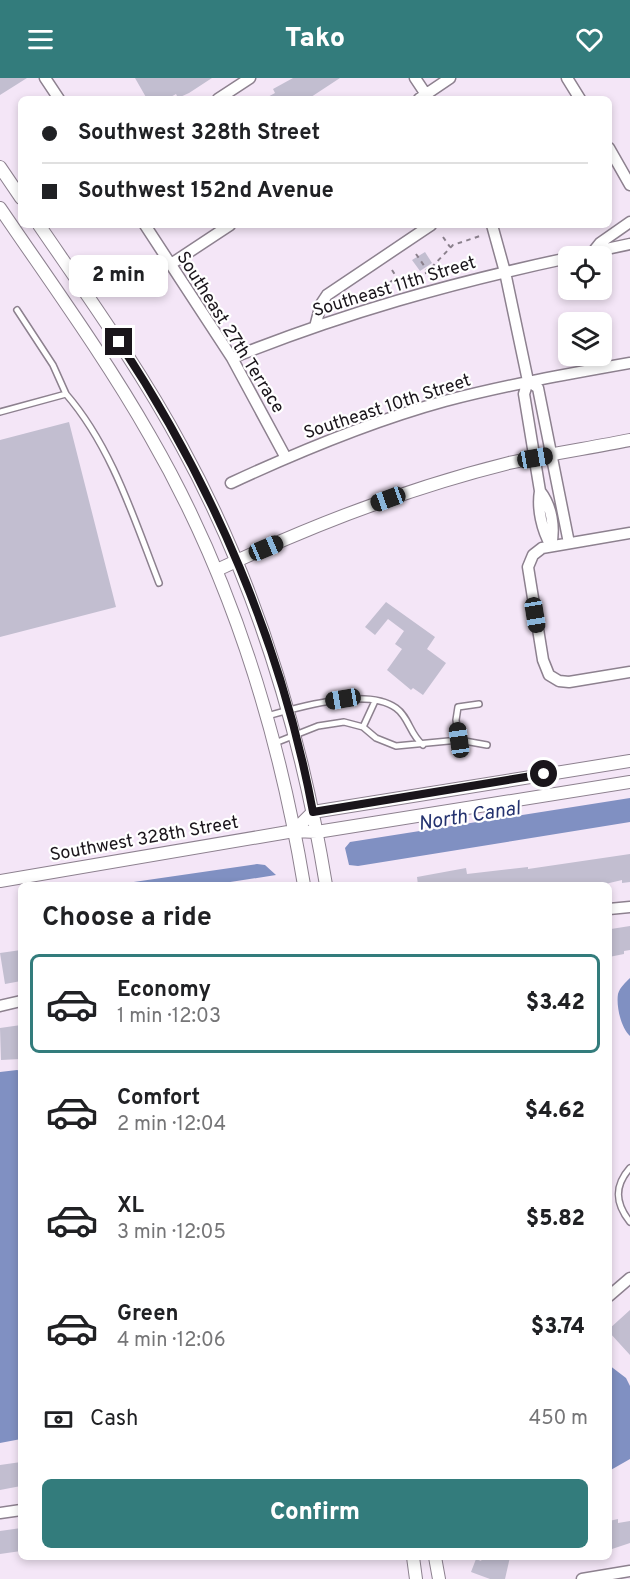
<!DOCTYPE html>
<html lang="en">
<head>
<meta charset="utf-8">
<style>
	body { margin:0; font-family:Overpass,sans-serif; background:#f6f6f6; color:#202124; height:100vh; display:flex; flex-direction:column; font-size:22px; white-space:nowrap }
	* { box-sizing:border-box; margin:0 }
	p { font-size:20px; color:#757577 }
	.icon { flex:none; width:33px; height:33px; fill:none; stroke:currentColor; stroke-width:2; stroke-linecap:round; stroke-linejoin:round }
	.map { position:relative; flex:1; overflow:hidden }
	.side { position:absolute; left:18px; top:804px; width:594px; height:678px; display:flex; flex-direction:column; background:#fff; border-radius:9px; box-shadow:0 3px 9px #0003 }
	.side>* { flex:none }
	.top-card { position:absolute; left:18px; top:18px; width:594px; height:132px; border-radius:9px; box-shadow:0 3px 9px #0003; display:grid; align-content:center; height:132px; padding:0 24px; background:#fff }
	.buttons { position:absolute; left:558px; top:168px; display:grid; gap:12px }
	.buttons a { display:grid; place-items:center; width:54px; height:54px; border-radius:9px; background:#fff; box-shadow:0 3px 9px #0003; font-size:30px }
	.end { position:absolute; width:27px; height:27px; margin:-14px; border:8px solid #1a151b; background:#fff; box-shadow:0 0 0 3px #fff }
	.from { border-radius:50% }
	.bubble { position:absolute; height:42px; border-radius:9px; background:#fff; box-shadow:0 3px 9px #0003; font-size:20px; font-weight:800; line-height:42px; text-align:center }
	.car { position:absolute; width:18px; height:36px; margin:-18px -9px; border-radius:8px; box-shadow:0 0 4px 2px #0007; background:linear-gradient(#222 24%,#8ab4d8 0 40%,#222 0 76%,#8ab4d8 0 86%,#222 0) }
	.top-card b { display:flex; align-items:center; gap:21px; height:57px; font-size:22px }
	.top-card b+b { border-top:2px solid #e0e0e0 }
	.top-card i { width:15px; height:15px; background:#202124 }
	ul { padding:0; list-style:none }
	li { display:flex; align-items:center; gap:18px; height:99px; margin:0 12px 9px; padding:0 12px; border:3px solid transparent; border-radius:9px }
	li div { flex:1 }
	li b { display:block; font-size:22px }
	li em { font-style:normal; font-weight:800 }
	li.selected { border-color:#337c7c }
	li>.icon { width:54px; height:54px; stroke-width:1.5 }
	h2 { padding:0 24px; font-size:27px; line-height:72px }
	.pay { display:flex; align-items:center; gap:15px; height:66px; padding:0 24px; font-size:22px }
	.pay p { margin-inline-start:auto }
	.cta { display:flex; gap:12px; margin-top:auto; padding:12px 24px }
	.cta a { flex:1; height:69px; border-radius:9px; background:#337c7c; color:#fff; font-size:24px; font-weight:800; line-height:69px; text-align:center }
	header { display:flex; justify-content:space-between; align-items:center; height:78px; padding:0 24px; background:#337c7c; color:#fff; font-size:27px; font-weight:800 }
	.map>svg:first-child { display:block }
	.water { fill:#8090c2 }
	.building { fill:#c2bed0 }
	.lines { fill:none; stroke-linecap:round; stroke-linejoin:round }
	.service-casing { stroke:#8d818f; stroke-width:8 }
	.minor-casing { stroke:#8d818f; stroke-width:13 }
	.tertiary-casing { stroke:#8d818f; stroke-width:14 }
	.path { stroke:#8a808c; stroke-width:2; stroke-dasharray:4.5 4.5; stroke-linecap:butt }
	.service { stroke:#fff; stroke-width:5 }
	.minor { stroke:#fff; stroke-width:10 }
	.tertiary { stroke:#fff; stroke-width:12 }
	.route { stroke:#1a151b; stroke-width:8 }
	.labels { text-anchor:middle; stroke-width:4.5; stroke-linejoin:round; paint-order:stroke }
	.street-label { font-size:18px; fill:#1a151b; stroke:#fff }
	.water-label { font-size:20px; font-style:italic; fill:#24326f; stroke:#fff }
</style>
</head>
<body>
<header><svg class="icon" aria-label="menu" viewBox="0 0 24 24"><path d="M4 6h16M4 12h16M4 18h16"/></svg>Tako<svg class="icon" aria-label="heart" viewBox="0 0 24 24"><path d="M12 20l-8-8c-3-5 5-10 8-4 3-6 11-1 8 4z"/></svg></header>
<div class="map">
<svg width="630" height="1501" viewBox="0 0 630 1501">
	<rect width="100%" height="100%" fill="#f4e6f7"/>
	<path class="water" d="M630,720V744L358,788L349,787L345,770L350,764Z
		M257,786L265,787L276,797L211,807H113Z
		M630,900V958C621,950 616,928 618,916C620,909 626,904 630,900Z
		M17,992L21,993V1361L0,1365V994Z
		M609,1287L626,1300L630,1308V1381L609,1393Z"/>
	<path class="building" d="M0,0H27L0,17Z
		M135,0H212L189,15L178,20L176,16L167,21H147Z
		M293,0H340L308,21H264L275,15L273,11Z
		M425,174L432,185L420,193L412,182Z
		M69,344L116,529L0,559V362Z
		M386,524L435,559L427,571L446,585L423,617L413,610L411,612L387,592L402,571L395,566L404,553L388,541L375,557L365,549Z
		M630,776V804L622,805V802L601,807H418L417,799L466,790L467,796L528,789V791Z
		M630,848V872L624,873V876L609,879L611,851Z
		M21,872V903L5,906L0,875Z
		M21,947V981L1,982L0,950Z
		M630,1232V1277L609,1254V1251Z
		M21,1384V1408L0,1412V1387Z
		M618,1441V1445L630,1443V1465L609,1472V1443Z
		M21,1450V1473L0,1476V1453Z
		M483,1479H510L505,1501H490L471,1494L476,1481L481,1483Z"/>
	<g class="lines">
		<defs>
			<path id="service" d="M17,232L53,287L66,316
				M0,334L66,316C112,369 134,441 159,505
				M267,638C299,629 367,609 396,630C409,639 410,657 423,667
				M363,649L375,623
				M459,662L456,642L458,629L479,626
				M275,665L318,648L344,644L363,649L376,660L396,668L459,662L487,667
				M630,1090C614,1108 615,1125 630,1144"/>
			<path id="minor" d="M45,0L59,21
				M415,0L429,21
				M567,0L580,21
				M218,21L250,0
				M419,21L450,0
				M609,70L630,107
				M145,147L232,280L286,380
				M492,147L505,194L528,303L524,316L540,413C537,431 542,452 551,468
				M592,175L600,165L630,144
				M574,178L630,166
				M171,186L230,147
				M315,249L321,226L327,217L431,147
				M232,280C344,235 451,205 568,180
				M528,303L538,310L569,465
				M231,405C300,373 372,343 445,323C506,307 568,296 630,285
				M540,413C552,428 555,450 551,468
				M630,455L542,470L533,477L528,489L543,582L549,597L559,603L569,604L630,594
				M609,831L630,829
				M0,928L21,923
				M609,1218L630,1200
				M0,1435L21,1432
				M582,1501L630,1493"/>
			<path id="tertiary" d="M0,89L21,120
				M0,130C51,205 105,279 150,358C230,496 278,650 304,807
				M39,147C89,220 140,291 182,369C257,506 301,654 326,807
				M217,492C310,448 408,410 509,385C549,376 590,370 630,362
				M294,753L313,734L630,683
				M0,803L294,753L317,754L630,704
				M413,1479L416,1501
				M435,1479L439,1501"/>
		</defs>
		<use href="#service" class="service-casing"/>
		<use href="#minor" class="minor-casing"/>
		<use href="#tertiary" class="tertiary-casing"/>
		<path class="path" d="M443,159L450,169
			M416,176L432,199
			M392,192L397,200
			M377,215L380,209L394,202L426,195L453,167L483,157"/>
		<use href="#service" class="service"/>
		<use href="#minor" class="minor"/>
		<use href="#tertiary" class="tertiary"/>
	</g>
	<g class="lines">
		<path class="route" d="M119,264C213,406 282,567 313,734L544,696"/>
	</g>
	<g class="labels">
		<g class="street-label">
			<text transform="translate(394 208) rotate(-17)" y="6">Southeast 11th Street</text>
			<text transform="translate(231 254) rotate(58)" y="6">Southeast 27th Terrace</text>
			<text transform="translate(387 328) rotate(-18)" y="6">Southeast 10th Street</text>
			<text transform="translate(144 760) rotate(-10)" y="6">Southwest 328th Street</text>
		</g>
		<g class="water-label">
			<text transform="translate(469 737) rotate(-9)" y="7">North Canal</text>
		</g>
	</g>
</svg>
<div class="buttons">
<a><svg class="icon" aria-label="locate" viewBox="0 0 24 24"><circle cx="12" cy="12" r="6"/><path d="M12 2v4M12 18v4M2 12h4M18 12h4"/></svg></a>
<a><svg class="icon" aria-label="layers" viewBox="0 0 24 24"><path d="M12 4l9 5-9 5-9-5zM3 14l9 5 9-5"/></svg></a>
</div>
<i class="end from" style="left:544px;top:696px"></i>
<i class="end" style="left:119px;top:264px"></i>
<div class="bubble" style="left:69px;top:177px;width:99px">2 min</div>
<i class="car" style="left:535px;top:380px;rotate:80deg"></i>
<i class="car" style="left:388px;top:421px;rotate:250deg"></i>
<i class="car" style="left:266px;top:470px;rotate:67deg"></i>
<i class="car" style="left:535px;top:537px;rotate:171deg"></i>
<i class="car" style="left:343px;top:621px;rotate:260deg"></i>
<i class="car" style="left:459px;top:662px;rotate:352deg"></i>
<div class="top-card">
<b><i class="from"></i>Southwest 328th Street</b>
<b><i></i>Southwest 152nd Avenue</b>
</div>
<section class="side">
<h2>Choose a ride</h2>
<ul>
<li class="selected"><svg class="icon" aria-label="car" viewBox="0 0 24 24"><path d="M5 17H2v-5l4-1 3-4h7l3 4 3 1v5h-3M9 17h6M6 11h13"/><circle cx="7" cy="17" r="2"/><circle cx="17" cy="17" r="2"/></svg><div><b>Economy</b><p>1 min · 12:03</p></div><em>$3.42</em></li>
<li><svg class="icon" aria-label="car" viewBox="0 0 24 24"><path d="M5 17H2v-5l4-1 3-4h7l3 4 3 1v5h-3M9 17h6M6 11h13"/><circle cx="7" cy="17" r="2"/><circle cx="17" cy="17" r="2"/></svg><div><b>Comfort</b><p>2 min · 12:04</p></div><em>$4.62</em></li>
<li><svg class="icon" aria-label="car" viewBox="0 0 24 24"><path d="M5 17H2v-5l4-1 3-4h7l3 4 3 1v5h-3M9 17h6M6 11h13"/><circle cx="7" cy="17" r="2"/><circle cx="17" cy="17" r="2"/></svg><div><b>XL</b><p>3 min · 12:05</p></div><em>$5.82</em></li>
<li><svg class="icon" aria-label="car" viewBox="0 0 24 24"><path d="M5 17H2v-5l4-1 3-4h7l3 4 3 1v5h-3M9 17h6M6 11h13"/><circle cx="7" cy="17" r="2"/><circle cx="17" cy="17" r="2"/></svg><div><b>Green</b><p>4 min · 12:06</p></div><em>$3.74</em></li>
</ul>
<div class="pay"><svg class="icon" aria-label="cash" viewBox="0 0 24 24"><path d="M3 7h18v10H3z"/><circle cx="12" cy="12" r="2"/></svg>Cash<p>450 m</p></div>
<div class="cta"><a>Confirm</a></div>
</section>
</div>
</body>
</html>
